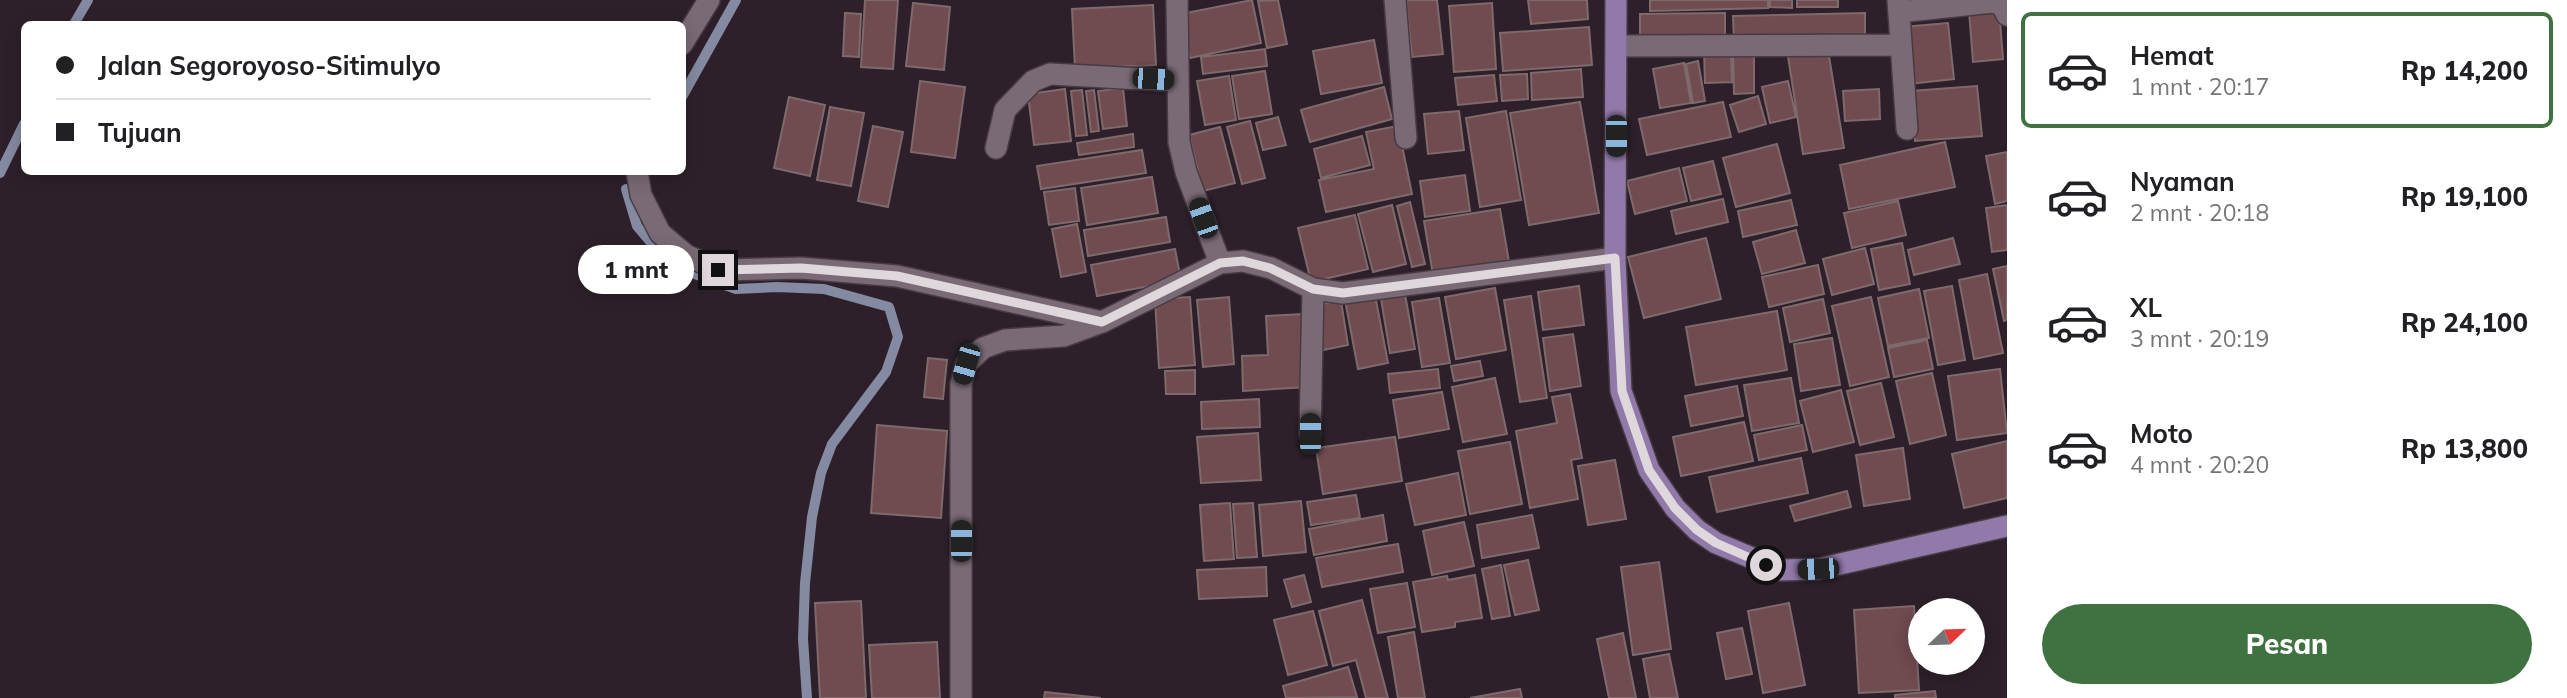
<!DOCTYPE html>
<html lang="id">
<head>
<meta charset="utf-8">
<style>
	body { margin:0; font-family:Mulish,sans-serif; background:#f6f6f6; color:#202124; height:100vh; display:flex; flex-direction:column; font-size:26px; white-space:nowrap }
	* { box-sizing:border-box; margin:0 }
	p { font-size:23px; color:#757577 }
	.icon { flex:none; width:38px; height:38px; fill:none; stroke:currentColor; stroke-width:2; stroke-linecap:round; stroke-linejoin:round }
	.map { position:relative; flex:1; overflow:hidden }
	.side { display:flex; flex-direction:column; background:#fff; width:560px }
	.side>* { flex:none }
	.hud { position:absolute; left:21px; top:21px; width:665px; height:154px; border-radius:10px; box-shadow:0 4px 18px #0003; display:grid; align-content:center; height:154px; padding:0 35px; background:#fff }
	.needle { width:46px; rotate:67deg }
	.buttons { position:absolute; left:1908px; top:598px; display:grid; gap:14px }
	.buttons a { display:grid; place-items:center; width:77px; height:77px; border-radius:50%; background:#fff; box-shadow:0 4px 18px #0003; font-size:35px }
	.end { position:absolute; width:32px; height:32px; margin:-16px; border:9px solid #e0d7dd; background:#111; box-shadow:0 0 0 4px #111 }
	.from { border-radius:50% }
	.bubble { position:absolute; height:49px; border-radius:24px; background:#fff; box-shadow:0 4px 18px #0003; font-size:23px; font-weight:800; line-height:49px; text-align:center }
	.car { position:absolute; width:21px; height:42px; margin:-21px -10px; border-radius:9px; box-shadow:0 0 5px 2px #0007; background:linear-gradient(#222 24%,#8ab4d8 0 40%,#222 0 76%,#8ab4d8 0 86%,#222 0) }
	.hud b { display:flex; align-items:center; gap:24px; height:66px; font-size:26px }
	.hud b+b { border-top:2px solid #e0e0e0 }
	.hud i { width:18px; height:18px; background:#202124 }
	ul { padding:12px 0 0; list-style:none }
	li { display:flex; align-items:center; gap:21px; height:116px; margin:0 14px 10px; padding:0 21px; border:4px solid transparent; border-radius:10px }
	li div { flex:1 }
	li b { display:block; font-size:26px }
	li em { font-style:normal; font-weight:800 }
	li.active { border-color:#407241 }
	li>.icon { width:63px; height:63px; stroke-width:1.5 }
	.primary-button { display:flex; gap:14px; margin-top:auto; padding:14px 35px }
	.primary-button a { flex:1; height:80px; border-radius:42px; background:#407241; color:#fff; font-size:28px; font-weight:800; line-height:80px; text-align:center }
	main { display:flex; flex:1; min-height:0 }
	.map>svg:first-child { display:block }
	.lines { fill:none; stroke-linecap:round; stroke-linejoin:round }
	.stream { stroke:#848aa1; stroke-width:10 }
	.building { fill:#704b50; stroke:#7e6a6c; stroke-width:2 }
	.minor-casing { stroke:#463b43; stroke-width:24 }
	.major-casing { stroke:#463b43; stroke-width:24 }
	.minor { stroke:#7a6a75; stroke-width:21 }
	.major { stroke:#9179aa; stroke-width:21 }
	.route { stroke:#e0d7dd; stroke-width:9 }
</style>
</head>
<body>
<main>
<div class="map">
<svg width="2007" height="698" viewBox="0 0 2007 698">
	<rect width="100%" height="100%" fill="#2d202a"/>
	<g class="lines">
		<path class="stream" d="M74,24L88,0
			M682,97L736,0
			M0,173L24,124
			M626,189L637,226L670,265L736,289L777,287L824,289L889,307L898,337L886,372L832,444L821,473L812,517L805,583L803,639L807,698"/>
	</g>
	<path class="building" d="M865,0H898L893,69L861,67Z
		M1252,0L1261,43L1190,58L1181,14Z
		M1278,0L1287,44L1267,48L1258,1Z
		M1406,0H1437L1443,54L1412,57Z
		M1528,0H1587L1588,19L1531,24Z
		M1650,0H1768V8L1650,11Z
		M1770,0H1792V8L1770,7Z
		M1797,0H1838V7H1797Z
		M913,3L950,7L944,70L906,66Z
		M1492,3L1496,69L1454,72L1449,6Z
		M1153,5L1156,65L1075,69L1072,9Z
		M1999,9L2003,59L1973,62L1969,11Z
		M845,13L861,14L859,57L843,56Z
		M1725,13V41L1640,42V14Z
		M1865,13V39L1734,41L1733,16Z
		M1948,23L1954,79L1909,84L1903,27Z
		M1589,27L1592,65L1503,71L1500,33Z
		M1374,40L1382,83L1321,94L1313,51Z
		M1265,49L1267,66L1203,74L1201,57Z
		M1828,50L1844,148L1803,154L1788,56Z
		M1704,51H1731L1732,82L1705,83Z
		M1733,51H1754V93L1734,94Z
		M1698,61L1705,101L1693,103L1686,64Z
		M1684,63L1691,103L1660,108L1653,69Z
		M1581,69L1583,97L1532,100L1531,73Z
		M1265,71L1272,114L1239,119L1232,76Z
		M1527,74L1528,99L1502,101L1500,75Z
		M1494,75L1497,101L1458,105L1455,78Z
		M1229,76L1236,120L1205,125L1197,81Z
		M920,81L965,87L955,158L911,152Z
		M1788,81L1796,117L1770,123L1762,87Z
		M1977,86L1982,136L1915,141L1911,91Z
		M1384,87L1392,119L1310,142L1301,110Z
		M1123,88L1127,126L1103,129L1098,91Z
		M1065,89L1071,141L1034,145L1028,94Z
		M1879,89L1880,119L1845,121L1843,91Z
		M1082,90L1087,135L1076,136L1071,91Z
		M1094,90L1099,131L1091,132L1086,91Z
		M1758,96L1766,124L1739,132L1730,105Z
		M789,97L825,105L810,176L774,168Z
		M1580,102L1599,213L1529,225L1510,113Z
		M1723,102L1731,137L1647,155L1639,119Z
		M830,107L864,113L851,186L817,180Z
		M1459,111L1464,150L1428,154L1424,114Z
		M1506,111L1521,200L1480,207L1466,118Z
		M1278,117L1286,145L1263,150L1256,123Z
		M1250,121L1265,178L1242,184L1227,127Z
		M873,126L903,132L888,207L858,201Z
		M1398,126L1412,194L1326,212L1319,180L1374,169L1366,132Z
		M1220,127L1235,183L1203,191L1189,135Z
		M1133,134L1134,147L1079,155L1077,143Z
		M1362,136L1370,165L1321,178L1314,149Z
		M1945,142L1955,187L1849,209L1840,165Z
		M1777,144L1790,193L1736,207L1723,158Z
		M1142,150L1146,173L1041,189L1037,166Z
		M2007,152V201L1995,204L1986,156Z
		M1713,161L1721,194L1691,201L1683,168Z
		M1679,168L1687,201L1635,214L1627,181Z
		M1465,175L1470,211L1425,217L1420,181Z
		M1152,177L1158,213L1087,225L1081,188Z
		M1075,188L1079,221L1049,225L1044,192Z
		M1723,199L1728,222L1676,234L1671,211Z
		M1791,200L1797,225L1743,237L1738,211Z
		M1898,201L1906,235L1852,248L1844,213Z
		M1410,202L1425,264L1412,267L1397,206Z
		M1392,205L1406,264L1373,272L1358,214Z
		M2007,205V250L1992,252L1986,208Z
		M1500,209L1509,262L1433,275L1424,221Z
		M1355,215L1368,269L1311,282L1298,228Z
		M1166,217L1170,242L1088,256L1084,230Z
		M1077,224L1086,272L1061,277L1052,229Z
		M1796,230L1805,263L1762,274L1753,242Z
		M1706,238L1721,299L1644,318L1628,257Z
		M1953,238L1960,264L1914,275L1908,250Z
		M1902,243L1910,284L1879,290L1871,249Z
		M1865,248L1874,284L1832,295L1823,259Z
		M1175,249L1181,280L1097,296L1091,265Z
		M1818,265L1824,294L1769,307L1762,277Z
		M2007,266V320L2004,321L1993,269Z
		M1987,274L2003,353L1974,359L1959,280Z
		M1579,286L1584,325L1543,330L1538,292Z
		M1952,286L1965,360L1938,365L1924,291Z
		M1495,288L1506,350L1456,359L1445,297Z
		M1404,289L1415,349L1390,353L1380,293Z
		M1919,289L1929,338L1888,346L1878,298Z
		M1375,295L1388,363L1358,369L1345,300Z
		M1531,296L1547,398L1520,402L1504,300Z
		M1190,297L1195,365L1159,368L1155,299Z
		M1229,297L1234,364L1203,367L1197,300Z
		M1871,297L1889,377L1850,386L1832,306Z
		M1439,298L1450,363L1422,367L1412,302Z
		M1823,299L1830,333L1790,342L1783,308Z
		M1341,301L1348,345L1323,350L1315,305Z
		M1777,311L1787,370L1696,385L1686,327Z
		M1303,314L1308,387L1243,391L1242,356L1268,355L1266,316Z
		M1573,334L1581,386L1550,391L1543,338Z
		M1832,338L1840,385L1801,391L1794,344Z
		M1927,340L1933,369L1894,377L1888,348Z
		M928,358L947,360L943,399L924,397Z
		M1480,361L1483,376L1454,381L1451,366Z
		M1438,369L1440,388L1390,393L1388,374Z
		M2000,369L2007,433L1957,440L1948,376Z
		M1195,370V394H1166L1165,371Z
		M1932,373L1946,435L1910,444L1896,381Z
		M1495,378L1507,434L1463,442L1452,387Z
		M1791,378L1799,423L1752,431L1744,385Z
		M1881,383L1894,437L1860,445L1847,391Z
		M1737,386L1743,416L1691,426L1685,396Z
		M1841,390L1854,442L1813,452L1800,401Z
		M1442,392L1449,429L1399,438L1393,400Z
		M1570,394L1582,458L1571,460L1578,499L1530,508L1516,431L1557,423L1552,397Z
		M1259,399L1260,427L1202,429L1201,402Z
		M1744,422L1753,461L1681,476L1673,437Z
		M877,425L947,431L941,518L871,513Z
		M1802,425L1807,450L1759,460L1754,435Z
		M1258,433L1261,480L1201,483L1197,437Z
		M1395,437L1402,481L1323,494L1316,448Z
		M2007,441V498L1964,508L1952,454Z
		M1510,442L1522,504L1470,514L1458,451Z
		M1903,448L1910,499L1864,506L1856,455Z
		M1801,458L1808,493L1717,512L1709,477Z
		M1615,460L1626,519L1588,525L1578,466Z
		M1458,473L1466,515L1415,525L1406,484Z
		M1847,491L1851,507L1795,521L1790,506Z
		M1356,495L1360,518L1311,525L1307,502Z
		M1301,501L1306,552L1263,556L1259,505Z
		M1230,503L1234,559L1204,561L1200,505Z
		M1253,503L1257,557L1237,558L1233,504Z
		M1383,515L1387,541L1314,555L1309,529Z
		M1532,515L1539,548L1482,558L1477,525Z
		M1464,522L1474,566L1432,575L1423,531Z
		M1398,544L1403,572L1322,587L1316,558Z
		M1528,560L1539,610L1515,615L1504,565Z
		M1659,562L1671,649L1633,655L1621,567Z
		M1501,565L1510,616L1492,619L1482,569Z
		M1266,567L1267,596L1199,599L1197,570Z
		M1304,575L1311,602L1292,607L1284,580Z
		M1475,575L1482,618L1455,622V627L1422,632L1413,582L1447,576L1448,580Z
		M1407,583L1415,627L1378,633L1370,589Z
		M1362,600L1388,698H1366L1356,660L1333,666L1319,611Z
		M861,601L866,698H820L815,603Z
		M1789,603L1805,685L1763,693L1748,611Z
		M1914,606L1919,690L1859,693L1854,610Z
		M1313,611L1327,665L1288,675L1274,620Z
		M1742,628L1752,674L1726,679L1717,633Z
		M1414,632L1425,698H1398L1388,637Z
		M1623,633L1636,698H1609L1597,639Z
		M937,642L940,698H872L869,645Z
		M1669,654L1678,698H1650L1643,659Z
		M1348,667L1357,697L1286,698L1283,686Z
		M1520,689L1522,698H1470Z
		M1935,691L1936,698H1895V695Z
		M1045,692L1101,698H1044Z"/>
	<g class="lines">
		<defs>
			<path id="minor" d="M1177,0L1179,142L1186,172L1220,263
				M1395,0L1406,138
				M1898,0L1907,129
				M1899,12L1993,2L2002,5L2007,15
				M682,44L709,0
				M1617,46L1901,45
				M996,148L1005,110L1033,81L1050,74L1178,81
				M637,172L641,195L660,233L686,255L718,270L801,268L897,276L1102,322
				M1310,434L1313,289
				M961,698V384L966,364L983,348L1005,340L1064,336L1102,322L1220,263L1243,261L1271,268L1313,289L1343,293L1615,258"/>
			<path id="major" d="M1616,0L1615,258L1621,391L1649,470L1675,508L1697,530L1716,543L1781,570L1818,569L2007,526"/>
		</defs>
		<use href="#minor" class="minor-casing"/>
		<use href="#major" class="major-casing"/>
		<use href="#minor" class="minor"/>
		<use href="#major" class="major"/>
	</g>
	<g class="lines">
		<path class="route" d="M718,270L801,268L897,276L1102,322L1220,263L1243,261L1270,268L1313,289L1343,293L1615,258L1622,391L1649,470L1675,508L1697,530L1716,543L1766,565"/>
	</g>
</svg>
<div class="buttons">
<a><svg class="needle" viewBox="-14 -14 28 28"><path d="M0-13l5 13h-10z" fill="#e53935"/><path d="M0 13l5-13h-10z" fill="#757577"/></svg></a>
</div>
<i class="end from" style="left:1766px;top:565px"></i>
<i class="end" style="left:718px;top:270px"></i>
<div class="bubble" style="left:578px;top:245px;width:116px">1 mnt</div>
<i class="car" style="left:1153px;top:79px;rotate:93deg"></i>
<i class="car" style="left:1616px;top:136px;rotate:180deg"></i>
<i class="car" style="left:1203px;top:218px;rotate:340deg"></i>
<i class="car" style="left:966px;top:364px;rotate:196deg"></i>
<i class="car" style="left:1310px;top:434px;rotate:0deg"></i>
<i class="car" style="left:961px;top:541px;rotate:0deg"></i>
<i class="car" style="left:1818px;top:569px;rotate:268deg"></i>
<div class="hud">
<b><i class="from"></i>Jalan Segoroyoso-Sitimulyo</b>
<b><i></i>Tujuan</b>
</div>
</div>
<section class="side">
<ul>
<li class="active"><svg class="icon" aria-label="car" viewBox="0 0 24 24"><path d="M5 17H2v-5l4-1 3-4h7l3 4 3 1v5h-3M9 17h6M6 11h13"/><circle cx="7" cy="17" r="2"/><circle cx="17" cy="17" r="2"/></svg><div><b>Hemat</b><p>1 mnt · 20:17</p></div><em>Rp 14,200</em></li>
<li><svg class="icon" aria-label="car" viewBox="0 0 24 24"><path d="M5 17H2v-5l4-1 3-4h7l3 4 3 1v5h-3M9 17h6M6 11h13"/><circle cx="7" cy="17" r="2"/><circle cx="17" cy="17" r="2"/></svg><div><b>Nyaman</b><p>2 mnt · 20:18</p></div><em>Rp 19,100</em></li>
<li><svg class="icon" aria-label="car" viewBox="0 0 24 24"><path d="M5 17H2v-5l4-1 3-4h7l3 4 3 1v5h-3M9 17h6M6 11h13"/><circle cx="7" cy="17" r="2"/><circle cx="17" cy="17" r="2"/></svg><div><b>XL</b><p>3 mnt · 20:19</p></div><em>Rp 24,100</em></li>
<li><svg class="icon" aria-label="car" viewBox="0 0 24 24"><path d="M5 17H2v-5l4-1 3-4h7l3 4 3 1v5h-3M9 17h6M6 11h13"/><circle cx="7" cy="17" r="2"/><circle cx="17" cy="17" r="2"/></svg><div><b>Moto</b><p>4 mnt · 20:20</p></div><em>Rp 13,800</em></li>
</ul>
<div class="primary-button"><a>Pesan</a></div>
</section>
</main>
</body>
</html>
